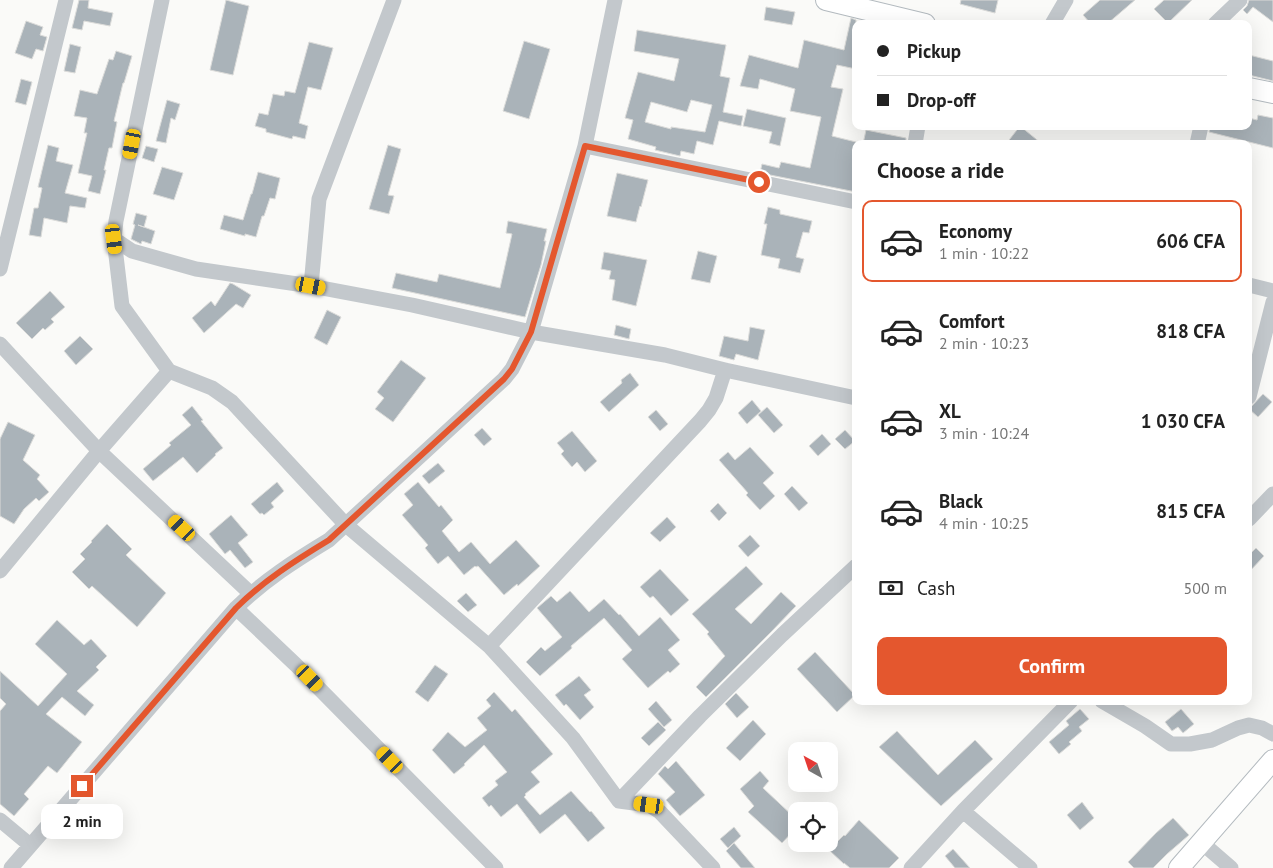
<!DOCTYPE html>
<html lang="en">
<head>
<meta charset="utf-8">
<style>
	body { margin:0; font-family:"PT Sans",sans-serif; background:#f6f6f6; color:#222; height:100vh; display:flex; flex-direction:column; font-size:19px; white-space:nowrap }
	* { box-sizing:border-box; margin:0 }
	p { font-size:16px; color:#767676 }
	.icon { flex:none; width:28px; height:28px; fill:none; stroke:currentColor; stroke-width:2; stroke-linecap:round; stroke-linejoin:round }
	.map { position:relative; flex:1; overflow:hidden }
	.side { position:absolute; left:852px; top:140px; width:400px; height:565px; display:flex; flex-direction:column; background:#fff; border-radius:10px; box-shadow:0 5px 20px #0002 }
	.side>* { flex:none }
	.top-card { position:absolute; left:852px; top:20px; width:400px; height:110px; border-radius:10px; box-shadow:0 5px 20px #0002; display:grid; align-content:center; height:110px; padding:0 25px; background:#fff }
	.needle { width:32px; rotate:320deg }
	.controls { position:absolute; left:788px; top:742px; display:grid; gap:10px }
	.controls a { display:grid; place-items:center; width:50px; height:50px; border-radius:10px; background:#fff; box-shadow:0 5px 20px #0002; font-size:25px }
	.end { position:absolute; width:22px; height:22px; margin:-11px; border:6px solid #e4572e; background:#fff; box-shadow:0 0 0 2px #fff }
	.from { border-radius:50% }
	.bubble { position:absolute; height:35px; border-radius:10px; background:#fff; box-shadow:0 5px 20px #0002; font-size:16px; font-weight:800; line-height:35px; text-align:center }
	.car { position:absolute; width:15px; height:30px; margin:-15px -8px; border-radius:6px; box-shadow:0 0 4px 1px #0007; background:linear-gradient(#f5c518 24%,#345 0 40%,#f5c518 0 76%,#345 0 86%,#f5c518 0) }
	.top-card b { display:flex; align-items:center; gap:18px; height:48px; font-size:19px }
	.top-card b+b { border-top:1px solid #e0e0e0 }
	.top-card i { width:12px; height:12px; background:#222 }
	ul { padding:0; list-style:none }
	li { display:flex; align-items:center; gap:15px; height:82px; margin:0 10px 8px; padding:0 15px; border:2px solid transparent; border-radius:10px }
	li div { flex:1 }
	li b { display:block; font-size:19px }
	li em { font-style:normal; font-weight:800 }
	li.active { border-color:#e4572e }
	li>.icon { width:45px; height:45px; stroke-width:1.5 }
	h2 { padding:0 25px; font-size:22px; line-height:60px }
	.pay { display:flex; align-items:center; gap:12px; height:55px; padding:0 25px; font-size:19px }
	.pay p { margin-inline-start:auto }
	.cta { display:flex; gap:10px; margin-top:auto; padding:10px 25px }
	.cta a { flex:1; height:58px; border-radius:10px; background:#e4572e; color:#fff; font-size:20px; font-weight:800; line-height:58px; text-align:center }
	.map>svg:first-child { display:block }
	.building { fill:#aab3b9; stroke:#dcdcda; fill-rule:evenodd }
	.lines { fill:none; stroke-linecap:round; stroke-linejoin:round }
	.secondary-casing { stroke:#b3babf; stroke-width:22 }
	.street { stroke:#c3c8cc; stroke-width:15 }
	.secondary { stroke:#fff; stroke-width:20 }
	.route { stroke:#e4572e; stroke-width:6 }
</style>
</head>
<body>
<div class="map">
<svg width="1273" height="868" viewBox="0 0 1273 868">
	<rect width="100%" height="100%" fill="#fafaf8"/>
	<path class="building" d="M79,0H89L88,8L113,13L110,26L84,21L82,30L72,28Z
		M226,0L249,6L233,75L210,70Z
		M961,0H998L995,13L960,4Z
		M1100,0H1135L1107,24H1091L1083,15Z
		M1164,0H1192L1168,23L1154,9Z
		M1249,0H1273V22L1253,7L1247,14L1243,10L1247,6Z
		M766,7L795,12L792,25L764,20Z
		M851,18L856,20V69L837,65L831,87L843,89L832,136L856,142V192L760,173L762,164L779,168L781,162L810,168L821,117L790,111L795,89L760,79L758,89L740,86L749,55L798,68L804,40L844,50Z
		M26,21L43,27L40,35L47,37L43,51L36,49L32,59L15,53Z
		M637,30L726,45L720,76L730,78L723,112L743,116L741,126L719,121L713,145L697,141L694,154L681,151L680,156L655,150L656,147L628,139L633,120L625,118L638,72L674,81L679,59L634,51ZM691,100L712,105L705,132L671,127V129L645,122L651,102L687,112Z
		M524,41L550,49L529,119L503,111Z
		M309,42L333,48L321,90L308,87L299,123L308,126L305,139L293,136L292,139L266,132V129L255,126L259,113L268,115L273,94L284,96L285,91L295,93Z
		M70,44L81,47L75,73L64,71Z
		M116,51L132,56L124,83H123L114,121L117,122L112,148H109L104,170H106L100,194L88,191L92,176L78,173L87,133H84L87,118L74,116L80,90L97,94L109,59L113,60Z
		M1249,55L1273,61V81L1249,75Z
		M21,79L32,82L26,105L15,102Z
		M167,100L180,104L175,120L171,118L166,143L156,141Z
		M747,109L786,118L780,146L769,143L772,132L743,126Z
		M1258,115L1273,118V148L1209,132L1210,126H1249V118L1257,120Z
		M1020,126L1042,144H1006Z
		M866,130L906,138V144H863Z
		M48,145L59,148L56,161L73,165L65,193L87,198L85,208L70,206L67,223L44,218L41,237L29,235L34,208H38L42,188L38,187Z
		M388,145L401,149L388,195L394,196L389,214L369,209Z
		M146,146L158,149L154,162L142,158Z
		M162,167L183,173L174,200L153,194Z
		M258,172L280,178L275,199L270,198L264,216H262L256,237L245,234V236L220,229L224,215L243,220L251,194H252Z
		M617,173L648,180L641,207L640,206L636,222L607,216Z
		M768,207L780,210V214L812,221L809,233L803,232L796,257L804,259L800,273L778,268L780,259L761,255L767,224H764Z
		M136,213L147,216L144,227L138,225L155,231L151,244L142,241L141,244L131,239L135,225L133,224Z
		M508,221L547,229L544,241H546L541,265L525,317L392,288L396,273L437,282L439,274L500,288L512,234L506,233Z
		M698,251L717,256L710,283L691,279Z
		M604,252L647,260L636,306L612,300L615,280L609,279L611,271L601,269Z
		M230,283L233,284L251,295L243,308L236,304L204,333L192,318L211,301L215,306Z
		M50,291L65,307L51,319L54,322L45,330L43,328L32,339L16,323Z
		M327,310L341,317L327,345L314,338Z
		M616,325L631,329L629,339L614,335Z
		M750,327L765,330L758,360L736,354L734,360L719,356L724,336L748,341Z
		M80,336L93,349L76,365L64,351Z
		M401,360L426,378L393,422L375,409L384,398L377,392Z
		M630,373L639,385L609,412L600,402L622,383L621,380Z
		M1263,394L1272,402L1258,417L1249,409Z
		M752,400L761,411L747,424L738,413Z
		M192,406L203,420L201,421L223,448L215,454L216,455L197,473L183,457L153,481L143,469L171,445L169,443L191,425L182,415Z
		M767,407L783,425L774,433L758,415Z
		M656,410L668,424L660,431L648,417Z
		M8,422L35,435L23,460L40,475L37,479L49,492L39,501L36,498L24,509L14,524L0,516V439Z
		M482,428L492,439L484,446L474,435Z
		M845,430L855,441L845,449L835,439Z
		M572,431L597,461L585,472L577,462L572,467L561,454L564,451L557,443Z
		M822,434L831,444L818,456L809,446Z
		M750,447L774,473L763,483L775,496L760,510L746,495L748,493L719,460L728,452L735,460Z
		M438,463L445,471L429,484L422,476Z
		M277,482L284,491L271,503L274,507L264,515L262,513L260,514L251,504Z
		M418,482L439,507L441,505L453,520L442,531L459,552L471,542L490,564L516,540L540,566L518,586L517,584L504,595L478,566L476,567L475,566L464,575L448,556L438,564L425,548L428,545L402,515L413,505L404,494Z
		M792,486L808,503L799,511L784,494Z
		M718,503L727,513L719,521L710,511Z
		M231,515L248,535L238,543L253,562L245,568L230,550L225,554L209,534Z
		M667,517L676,527L660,542L650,533Z
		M107,524L132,549L126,555L166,593L137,627L92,586L89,589L72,572L85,559L80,554L92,542L91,541Z
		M750,535L760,546L748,557L738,546Z
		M1256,548L1264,556L1249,572V555Z
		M746,566L763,584L735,609L751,624L781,592L796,606L771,632L706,697L696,687L725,656L707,634L709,632L692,614Z
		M660,569L689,600L671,616L653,596L650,598L640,587Z
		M570,591L589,612L604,599L619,615L620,614L639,636L660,617L680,640L668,650L680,664L670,673L668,671L648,688L622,659L632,650L604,618L571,646L572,648L540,676L526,662L541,647L545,651L562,637L537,608L551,596L557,602Z
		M466,593L477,605L468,612L457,601Z
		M57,620L84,645L91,639L107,656L96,667L99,670L77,691L94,705L85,716L62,697L46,714L82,742L57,773L48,766L24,794L29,799L14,816L0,804V711L6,704L0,698V671L38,706L67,674L35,644Z
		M815,652L855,695L837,712L797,669Z
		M435,665L448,674L428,702L415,692Z
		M579,676L591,690L584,695L594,707L580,720L566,704L564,706L555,695Z
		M494,692L512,712L515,709L553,754L531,772L540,782L525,794L526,795L524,797L540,815L571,791L590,812L591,811L605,828L588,842L565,814L540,834L517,804L501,817L491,805L489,807L482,798L498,785L495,781L507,772L484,745L464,764L465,765L454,774L432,750L448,732L465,747L487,730L477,718L491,706L486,700Z
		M736,693L749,707L737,718L725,704Z
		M656,701L672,720L664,727L648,709Z
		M1080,709L1089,719L1079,727L1082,731L1069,742L1071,744L1059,754L1049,742L1069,725L1066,721Z
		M1181,709L1194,724L1183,733L1178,727L1172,731L1165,722Z
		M753,720L766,734L740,761L726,748Z
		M658,722L666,730L649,746L641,738Z
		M897,731L938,775L975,740L993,759L941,806L879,747Z
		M676,761L705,795L680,816L666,800L675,792L658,774L665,766L668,769Z
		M760,771L769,781L763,788L796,819V828L782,843L748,812L754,806L740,789Z
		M1082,802L1094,818L1080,830L1067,815Z
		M1173,818L1189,835L1167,854L1153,868H1134L1128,862L1156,833Z
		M859,820L899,858L889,868H850L844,863V864L829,850L844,835L845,836Z
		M734,827L741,836L728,848L720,839Z
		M734,843L755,868H741L726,851Z
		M953,849L970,868H955L945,856Z"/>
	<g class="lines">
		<defs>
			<path id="secondary" d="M826,0L925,24
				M1249,88L1273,93
				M1179,868L1273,760"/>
		</defs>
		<use href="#secondary" class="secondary-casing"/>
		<path class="street" d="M162,0L116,221L114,239L132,251L196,269L311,286L412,305L531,332L665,355L725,370L856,398
			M1052,24L1066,0
			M1215,24L1240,0
			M915,144L918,126
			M1197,144L1201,126
			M585,146L856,202
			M114,239L122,306L169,371L212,388L232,402L346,525L489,646L573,738L619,801L649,805L660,812L713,868
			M0,269L66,0
			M1249,285L1273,291
			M311,286L319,199L394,0
			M0,344L99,451L0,571
			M169,371L99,451L250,593
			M1249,397L1273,302
			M1249,519L1273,494
			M236,608L296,665L496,868
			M489,646L700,421L709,410L716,398L725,370
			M1102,701L1145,726L1171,744H1190L1212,740L1238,728L1249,725L1262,728L1273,734
			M619,801L700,716L782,635L856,566
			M963,811L1030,868
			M0,820L30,845
			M1201,842L1231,868
			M11,868L236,608C263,581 296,560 329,540L504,379L512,369L531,332L585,146L615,0
			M911,868L963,811L1071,701"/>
		<use href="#secondary" class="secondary"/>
	</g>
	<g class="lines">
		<path class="route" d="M82,786L236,608C263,581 296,560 329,540L504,379L512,369L531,332L585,146L759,182"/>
	</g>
</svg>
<div class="controls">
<a><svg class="needle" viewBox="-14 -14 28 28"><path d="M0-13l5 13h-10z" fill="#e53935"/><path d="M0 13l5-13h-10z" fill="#767676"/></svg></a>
<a><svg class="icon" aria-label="locate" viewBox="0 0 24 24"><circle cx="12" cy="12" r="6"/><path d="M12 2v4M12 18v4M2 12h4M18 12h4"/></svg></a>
</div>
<i class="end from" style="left:759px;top:182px"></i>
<i class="end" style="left:82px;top:786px"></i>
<div class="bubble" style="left:41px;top:804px;width:82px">2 min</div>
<i class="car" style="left:132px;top:144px;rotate:191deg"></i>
<i class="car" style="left:114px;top:239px;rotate:173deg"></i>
<i class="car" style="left:311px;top:286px;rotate:101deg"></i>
<i class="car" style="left:182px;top:528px;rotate:313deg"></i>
<i class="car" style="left:310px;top:678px;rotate:136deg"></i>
<i class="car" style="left:390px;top:760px;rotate:316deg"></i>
<i class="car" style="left:649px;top:805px;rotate:278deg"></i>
<div class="top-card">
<b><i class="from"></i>Pickup</b>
<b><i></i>Drop-off</b>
</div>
<section class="side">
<h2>Choose a ride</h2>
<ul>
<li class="active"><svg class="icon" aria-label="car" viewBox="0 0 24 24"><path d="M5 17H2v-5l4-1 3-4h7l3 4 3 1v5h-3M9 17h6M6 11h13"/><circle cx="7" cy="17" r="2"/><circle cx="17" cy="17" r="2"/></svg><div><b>Economy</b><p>1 min · 10:22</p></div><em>606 CFA</em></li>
<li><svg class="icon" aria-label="car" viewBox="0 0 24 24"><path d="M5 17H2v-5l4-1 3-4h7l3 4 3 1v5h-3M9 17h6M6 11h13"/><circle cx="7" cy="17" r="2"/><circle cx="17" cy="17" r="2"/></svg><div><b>Comfort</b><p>2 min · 10:23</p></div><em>818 CFA</em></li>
<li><svg class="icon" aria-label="car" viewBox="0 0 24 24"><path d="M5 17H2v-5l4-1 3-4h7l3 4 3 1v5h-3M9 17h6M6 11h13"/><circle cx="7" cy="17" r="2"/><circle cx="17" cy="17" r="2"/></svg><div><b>XL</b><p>3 min · 10:24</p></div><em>1 030 CFA</em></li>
<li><svg class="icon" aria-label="car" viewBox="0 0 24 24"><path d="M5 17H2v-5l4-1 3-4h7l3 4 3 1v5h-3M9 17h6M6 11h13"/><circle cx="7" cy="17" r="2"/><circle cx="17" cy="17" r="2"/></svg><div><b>Black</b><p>4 min · 10:25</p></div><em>815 CFA</em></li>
</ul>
<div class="pay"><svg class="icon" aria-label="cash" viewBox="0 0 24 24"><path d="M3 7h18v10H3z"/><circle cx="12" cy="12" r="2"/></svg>Cash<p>500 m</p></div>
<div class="cta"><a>Confirm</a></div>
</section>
</div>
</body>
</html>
